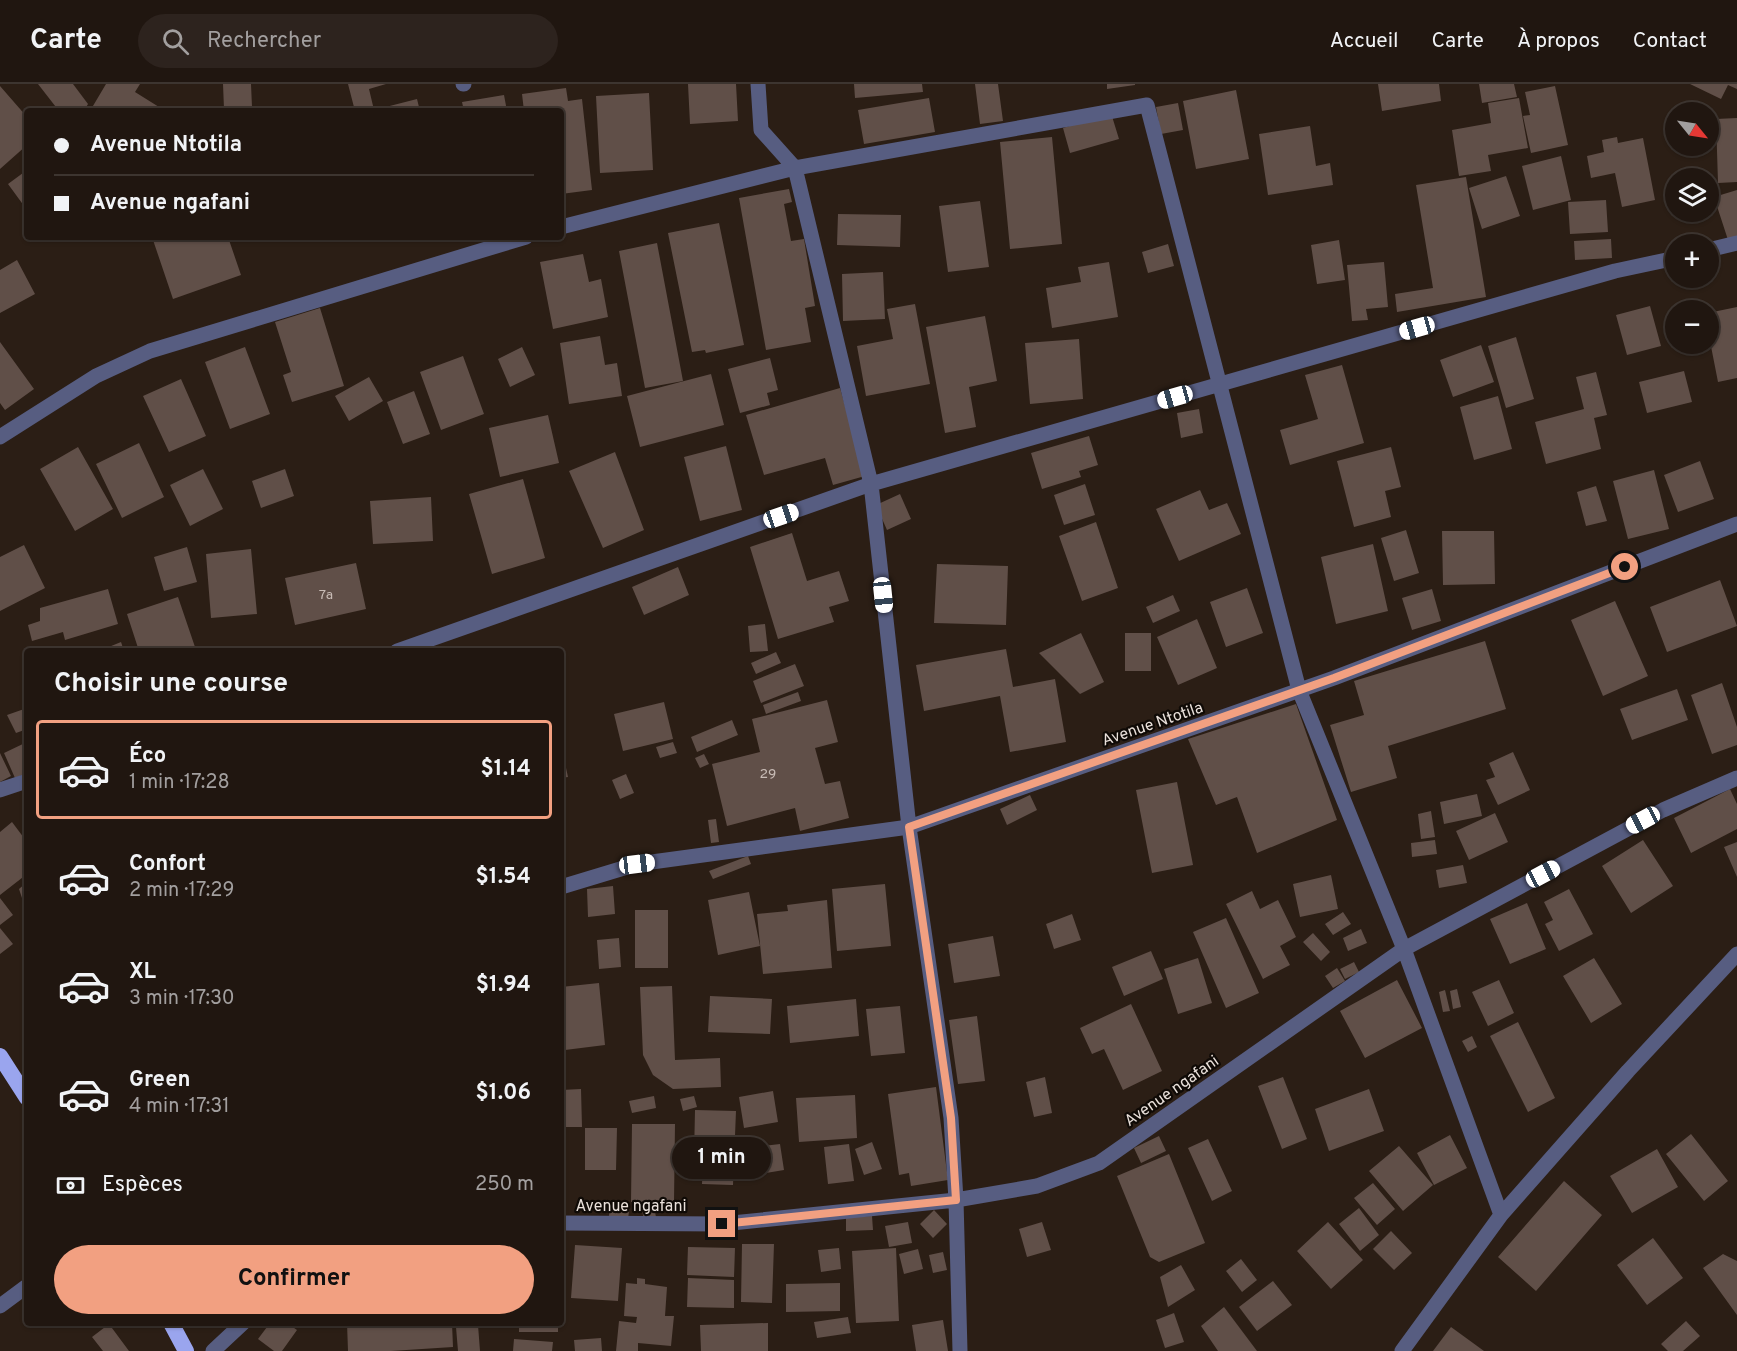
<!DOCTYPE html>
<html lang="fr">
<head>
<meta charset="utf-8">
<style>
	body { margin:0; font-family:Overpass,sans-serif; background:#2d231e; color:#f1f3f6; height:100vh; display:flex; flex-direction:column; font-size:22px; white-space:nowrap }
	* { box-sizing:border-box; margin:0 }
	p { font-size:20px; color:#a29f9f }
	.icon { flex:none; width:33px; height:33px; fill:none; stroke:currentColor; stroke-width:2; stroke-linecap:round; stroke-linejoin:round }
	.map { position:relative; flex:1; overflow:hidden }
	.details { position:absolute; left:24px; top:564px; width:540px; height:678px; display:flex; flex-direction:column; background:#201610; border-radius:6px; box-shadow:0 2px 4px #0004,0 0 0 2px #3d3530 }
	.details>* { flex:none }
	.banner { position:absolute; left:24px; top:24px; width:540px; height:132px; border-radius:6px; box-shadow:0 2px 4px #0004,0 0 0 2px #3d3530; display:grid; align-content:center; height:132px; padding:0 30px; background:#201610 }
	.needle { width:39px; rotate:120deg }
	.buttons { position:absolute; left:1665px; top:18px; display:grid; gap:12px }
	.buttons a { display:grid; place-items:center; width:54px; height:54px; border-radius:50%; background:#201610; box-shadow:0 2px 4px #0004,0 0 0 2px #3d3530; font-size:30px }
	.end { position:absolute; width:27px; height:27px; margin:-14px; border:8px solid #f2a081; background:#111; box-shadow:0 0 0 3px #111 }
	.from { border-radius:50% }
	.bubble { position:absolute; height:42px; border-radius:21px; background:#201610; box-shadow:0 2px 4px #0004,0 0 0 2px #3d3530; font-size:20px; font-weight:700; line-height:42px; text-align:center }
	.car { position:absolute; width:18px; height:36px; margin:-18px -9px; border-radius:8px; box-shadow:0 0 4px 2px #0007; background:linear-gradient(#fff 24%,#345 0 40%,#fff 0 76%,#345 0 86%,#fff 0) }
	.banner b { display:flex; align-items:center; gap:21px; height:57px; font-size:22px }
	.banner b+b { border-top:2px solid #3d3530 }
	.banner i { width:15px; height:15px; background:#f1f3f6 }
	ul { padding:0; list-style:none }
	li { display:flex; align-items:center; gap:18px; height:99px; margin:0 12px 9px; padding:0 18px; border:3px solid transparent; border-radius:6px }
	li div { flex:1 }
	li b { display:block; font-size:22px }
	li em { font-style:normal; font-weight:700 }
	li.on { border-color:#f2a081 }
	li>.icon { width:54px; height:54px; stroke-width:1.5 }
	h2 { padding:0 30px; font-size:27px; line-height:72px }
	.pay { display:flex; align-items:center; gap:15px; height:66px; padding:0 30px; font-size:22px }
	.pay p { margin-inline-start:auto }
	.button { display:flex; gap:12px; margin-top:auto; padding:12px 30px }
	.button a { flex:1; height:69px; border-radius:36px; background:#f2a081; color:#111; font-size:24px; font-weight:700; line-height:69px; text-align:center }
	header { display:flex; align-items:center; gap:36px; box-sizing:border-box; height:84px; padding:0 30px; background:#201610; border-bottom:2px solid #3d3530 }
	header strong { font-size:28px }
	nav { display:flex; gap:33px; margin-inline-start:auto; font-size:21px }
	.search { width:420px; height:54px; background:#2d231e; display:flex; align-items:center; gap:15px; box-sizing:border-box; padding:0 21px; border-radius:33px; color:#a29f9f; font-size:22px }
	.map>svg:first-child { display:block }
	.building { fill:#604f48 }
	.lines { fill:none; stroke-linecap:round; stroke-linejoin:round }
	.minor { stroke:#575d81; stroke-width:15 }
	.trunk { stroke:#9aa5ee; stroke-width:16 }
	.route { stroke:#f2a081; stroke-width:8 }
	.labels { text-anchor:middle; stroke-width:4.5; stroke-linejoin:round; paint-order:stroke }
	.number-label { font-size:14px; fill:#c8bcb6 }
	.street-label { font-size:16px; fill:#eae1db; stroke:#0f0a06 }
</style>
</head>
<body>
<header>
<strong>Carte</strong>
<div class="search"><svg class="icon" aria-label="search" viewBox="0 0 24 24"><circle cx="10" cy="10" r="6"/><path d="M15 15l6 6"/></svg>Rechercher</div>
<nav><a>Accueil</a><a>Carte</a><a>À propos</a><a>Contact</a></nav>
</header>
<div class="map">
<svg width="1737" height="1267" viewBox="0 0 1737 1267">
	<rect width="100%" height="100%" fill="#2b1e15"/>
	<path class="building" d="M38,0H73L88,20L84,27H59Z
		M106,0H140L135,8L159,23L156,27H90Z
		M223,0H251L252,23L224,25Z
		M348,0H386L369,5L374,26L417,15L420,27H355Z
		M688,0H736L738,37L690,40Z
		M854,0H922L923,8L855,14Z
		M975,0H998L1003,37L980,40Z
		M1107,0H1135V1L1107,5Z
		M1378,0H1439L1441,17L1382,27Z
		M1479,0H1514L1517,13L1482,19Z
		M1690,0H1737V5L1728,1L1721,15Z
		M0,2L27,33V61L0,85Z
		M1555,2L1568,61L1531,69L1523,32L1530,31L1525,8Z
		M566,4L568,17L582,15L592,106L561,110V27H524L522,10Z
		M1236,6L1249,75L1196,85L1183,17Z
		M649,9L653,86L600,89L596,12Z
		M504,11L507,27H464L462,18Z
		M929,14L935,48L864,60L858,26Z
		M1519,14L1528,64L1488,71L1491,87L1459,92L1452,46L1491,39L1488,19Z
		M1178,19L1183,46L1161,50L1156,23Z
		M1111,29L1119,55L1070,69L1063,44Z
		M1737,34V98L1718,99L1716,35Z
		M1310,42L1316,82L1330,79L1333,101L1268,111L1259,50Z
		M1052,53L1062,160L1010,165L1000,58Z
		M1617,53L1618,59L1643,54L1655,116L1622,123L1615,89L1591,94L1587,72L1604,68L1602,56Z
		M1561,72L1571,116L1533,126L1522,82Z
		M27,86V126L8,100Z
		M1506,92L1520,132L1482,145L1469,104Z
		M1466,93L1486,213L1397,228L1395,210L1433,204L1416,101Z
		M789,105L792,118L784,120L791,157L804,155L815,222L805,224L811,258L766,266L739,114Z
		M1737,106V157L1729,159L1714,113Z
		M1606,116L1608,148L1570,150L1568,118Z
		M980,117L989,183L948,188L939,122Z
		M838,130L901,131L900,163L837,161Z
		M719,139L744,261L706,269L705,266L692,268L668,149Z
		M152,153H228L241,191L173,215Z
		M1611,155L1612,174L1575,176L1574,157Z
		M1339,156L1345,196L1317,200L1311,161Z
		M657,159L683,297L645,304L619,167Z
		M1168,160L1174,182L1148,189L1142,168Z
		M583,170L589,198L601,195L608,233L553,245L540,178Z
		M17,176L35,210L0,229V186Z
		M1109,178L1118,233L1052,244L1046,204L1081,198L1078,183Z
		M1384,178L1388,223L1366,225L1368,236L1352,237L1347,181Z
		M883,188L885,235L843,237L842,190Z
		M915,220L930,300L866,312L857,262L893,255L887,225Z
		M1650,222L1661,262L1627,271L1616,231Z
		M1737,223V294L1718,298L1708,247V229Z
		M320,224L344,302L292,318L283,291L291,288L275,238Z
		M985,232L997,297L969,303L976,343L945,349L926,243Z
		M600,252L605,281L617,279L622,312L569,320L560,259Z
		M1516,253L1534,315L1506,324L1488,262Z
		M1079,255L1083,315L1030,320L1025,259Z
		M0,258L34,305L5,326L0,319Z
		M1481,261L1494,298L1453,313L1440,276Z
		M245,263L270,330L230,345L205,278Z
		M522,263L535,291L510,303L498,275Z
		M463,272L484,330L441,346L420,288Z
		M770,274L778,306L767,309L770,321L740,329L728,285Z
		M1342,281L1364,359L1290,381L1280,346L1318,335L1305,291Z
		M1684,287L1692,318L1647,329L1639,298Z
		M1596,288L1607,331L1594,334L1601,365L1546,380L1535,338L1584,325L1576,293Z
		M711,290L724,341L640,363L627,312Z
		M369,293L383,317L349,337L335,312Z
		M181,295L206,352L169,368L143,312Z
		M840,304L865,392L833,401L825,374L764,391L746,331Z
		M414,307L430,350L403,360L387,318Z
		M1498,312L1512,365L1474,376L1460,323Z
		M1199,325L1203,349L1181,354L1177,329Z
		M548,331L559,379L500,393L489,344Z
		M1089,352L1098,381L1079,387L1081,393L1042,405L1031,369Z
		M139,359L164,413L122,434L96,380Z
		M726,362L742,426L700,437L684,373Z
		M78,363L113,425L75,447L40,385Z
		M1391,363L1401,403L1385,407L1391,433L1354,443L1337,377Z
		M615,368L644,446L603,464L569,387Z
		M1700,377L1714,415L1678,428L1664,391Z
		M203,385L223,425L190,442L170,401Z
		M285,385L294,412L261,424L252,397Z
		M1654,386L1669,445L1628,455L1613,397Z
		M523,395L545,474L492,490L469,410Z
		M1085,400L1095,431L1064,441L1054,411Z
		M1596,402L1607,437L1586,442L1577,408Z
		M1200,406L1209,426L1227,419L1241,450L1179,477L1156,425Z
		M900,410L911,435L887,446L876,421Z
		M431,413L433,457L373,460L370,417Z
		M1096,438L1118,504L1082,517L1059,452Z
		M1406,446L1419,489L1394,497L1381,454Z
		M1442,447H1494L1495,500L1443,501Z
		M792,449L807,497L839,487L849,517L829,523L834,538L778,555L750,463Z
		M1373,460L1388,527L1336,540L1321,473Z
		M24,461L45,504L0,527V473Z
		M187,463L197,498L164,507L154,473Z
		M251,465L257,530L211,534L206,470Z
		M356,479L366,525L295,541L285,494Z
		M937,480L1008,482L1006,541L934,539Z
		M678,483L689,511L644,531L632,503Z
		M1720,496L1737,542L1667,568L1650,523Z
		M1247,504L1263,549L1226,563L1210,518Z
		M108,505L118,540L65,556L63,548L32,557L28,541L40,537V524Z
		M1432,505L1441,537L1412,546L1402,514Z
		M1173,511L1180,527L1153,539L1146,523Z
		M178,513L195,563L184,567H139L127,530Z
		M1615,517L1648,592L1603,612L1571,536Z
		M1197,535L1217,584L1178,601L1157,553Z
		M765,540L768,567L750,568L748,542Z
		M1081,549L1104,598L1080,610L1039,569Z
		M1125,549H1151V587H1125Z
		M1485,557L1506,625L1388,662L1397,694L1351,708L1330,641L1364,631L1354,597Z
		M121,558L124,567H99Z
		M1006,565L1013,603L1055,595L1066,658L1010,668L1000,612L924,627L916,581Z
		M776,568L781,579L756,590L751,579Z
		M795,580L804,602L761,619L753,597Z
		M1722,599L1737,643V661L1712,670L1691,611Z
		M1677,605L1688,636L1632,656L1620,625Z
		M798,608L801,617L766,630L763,621Z
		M827,616L838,658L815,664L825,700L840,697L849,734L800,747L795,724L727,742L712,680L760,668L752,635Z
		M664,618L673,655L623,667L614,630Z
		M1296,620L1337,736L1257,769L1237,713L1216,721L1188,655Z
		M27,624V645L16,649L7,631Z
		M732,636L738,651L697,668L691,653Z
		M27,658V689L15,694L4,669Z
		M673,658L677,669L660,674L656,663Z
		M561,661L568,693L561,694Z
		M1513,668L1530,706L1498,721L1486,696L1495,693L1489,679Z
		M0,669L11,692L0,698Z
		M704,670L709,680L700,684L695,674Z
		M626,690L634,709L620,715L612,696Z
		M1177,698L1193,781L1152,789L1136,706Z
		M1730,705L1737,720V745L1691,769L1674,734Z
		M1477,710L1482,732L1444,740L1440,718Z
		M1030,711L1037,726L1007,741L1000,725Z
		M1431,727L1435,753L1421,755L1418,730Z
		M1495,729L1508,758L1469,776L1456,747Z
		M716,735L719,758L711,759L708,736Z
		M12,738L27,758V790L0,811V748Z
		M1435,756L1437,770L1412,773L1411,759Z
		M1643,756L1673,802L1631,829L1602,782Z
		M1737,758V793L1724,763Z
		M748,772L751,780L713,795L709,787Z
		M1463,781L1467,799L1439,804L1436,786Z
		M1331,791L1338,825L1300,833L1293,800Z
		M27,798V829L19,805Z
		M885,800L891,862L837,867L832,805Z
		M613,802L615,830L588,833L587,805Z
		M1569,805L1593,850L1559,867L1545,840L1553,836L1544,818Z
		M1252,807L1260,825L1278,816L1296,853L1280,862L1290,881L1263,895L1226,820Z
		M749,808L760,862L718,871L708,816Z
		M0,814L13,831L0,841Z
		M827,816L832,884L763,890L757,830L788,827L787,821Z
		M1527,819L1546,865L1510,880L1490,835Z
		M635,826H668V884H635Z
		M1343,828L1351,840L1333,851L1325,840Z
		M1072,830L1081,856L1054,865L1046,840Z
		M1226,834L1259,909L1226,924L1193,848Z
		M0,844L13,860L0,870Z
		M1361,845L1367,859L1348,867L1343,854Z
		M1313,849L1330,868L1321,877L1303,858Z
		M993,852L1000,892L954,899L948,860Z
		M619,854L621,883L599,885L597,856Z
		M1151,867L1163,895L1124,912L1112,883Z
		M1198,874L1212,919L1178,930L1164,885Z
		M1594,874L1622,920L1591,939L1563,892Z
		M1354,878L1359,888L1345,895L1340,885Z
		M1337,884L1345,897L1333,904L1325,892Z
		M1397,896L1422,944L1365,974L1340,927Z
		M1499,896L1514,929L1488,942L1472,908Z
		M599,899L605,961L565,966L561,903Z
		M672,902L675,976L720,974L721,1003L673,1005L653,991L643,971L640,903Z
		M1457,905L1461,923L1453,925L1450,907Z
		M1445,906L1450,927L1443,928L1439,908Z
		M710,912L772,915L770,950L708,948Z
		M856,915L859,952L790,959L787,922Z
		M1131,920L1162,987L1123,1006L1104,965L1092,970L1080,944Z
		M900,922L905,969L871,972L866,925Z
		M977,932L985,997L958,1000L949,936Z
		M1518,938L1555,1014L1528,1028L1490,952Z
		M1472,952L1477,963L1468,968L1462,957Z
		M1045,993L1052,1029L1034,1033L1026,998Z
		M1283,993L1307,1055L1282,1065L1258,1002Z
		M936,1003L948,1096L911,1102L909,1089L899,1091L888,1010Z
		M581,1005L582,1043H561V1006Z
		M1369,1005L1384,1047L1329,1067L1315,1025Z
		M773,1007L778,1038L744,1044L739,1013Z
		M855,1011L857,1054L799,1058L796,1014Z
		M654,1012L656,1024L632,1029L629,1017Z
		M694,1012L697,1023L683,1027L680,1015Z
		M695,1026L736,1027L733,1101L702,1100L703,1072H694Z
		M632,1040H675L674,1118H631Z
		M585,1044H617L616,1086H585Z
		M1691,1050L1728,1097L1704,1117L1666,1070Z
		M1450,1051L1467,1084L1434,1101L1417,1069Z
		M1159,1052L1166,1067L1141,1079L1134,1064Z
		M1208,1055L1232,1107L1212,1117L1188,1064Z
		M872,1058L882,1085L864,1091L855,1065Z
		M780,1060L784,1086L766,1089L763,1062Z
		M849,1060L854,1097L828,1100L824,1063Z
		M1399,1062L1433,1101L1403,1127L1369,1087Z
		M1657,1065L1678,1103L1632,1129L1610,1092Z
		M1169,1070L1205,1159L1159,1178L1150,1173L1117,1092Z
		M1564,1097L1602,1131L1536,1207L1498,1173Z
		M1373,1099L1395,1125L1377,1141L1354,1114Z
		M610,1118L630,1120L628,1135L609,1132Z
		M654,1123L656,1133L644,1136L642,1126Z
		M1359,1124L1379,1151L1360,1167L1339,1140Z
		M934,1126L947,1140L933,1154L920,1140Z
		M872,1132L873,1146L846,1147V1133Z
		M908,1138L912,1159L889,1163L885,1142Z
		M1042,1138L1051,1166L1027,1173L1019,1145Z
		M1328,1138L1363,1176L1331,1205L1297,1167Z
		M1391,1147L1412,1169L1394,1186L1373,1165Z
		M1653,1154L1683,1194L1647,1221L1617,1181Z
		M742,1160H774L772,1219L741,1218Z
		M575,1161L622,1164L618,1217L571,1214Z
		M688,1163L735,1164L734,1193L687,1191Z
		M839,1164L841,1185L821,1188L818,1166Z
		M896,1164L899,1237L856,1239L852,1167Z
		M918,1165L923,1185L904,1190L899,1170Z
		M943,1168L947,1186L933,1189L929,1171Z
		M1723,1170L1737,1177V1231L1703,1184Z
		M1241,1175L1257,1196L1242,1208L1226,1187Z
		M1181,1181L1195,1206L1168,1223L1160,1193Z
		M637,1194L645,1195V1200L667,1203L665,1232H674L671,1262L638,1259V1267H616L619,1237L636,1239L637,1233L624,1232L626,1199L637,1200Z
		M688,1194L734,1196V1224L687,1223Z
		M1273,1197L1292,1221L1257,1247L1239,1223Z
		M840,1199V1227L786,1228V1200Z
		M1224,1223L1257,1267H1218L1201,1242Z
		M1174,1229L1184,1258L1165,1264L1156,1236Z
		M848,1233L851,1249L817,1254L814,1238Z
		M943,1236L948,1267H916L912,1241Z
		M1686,1237L1700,1252L1683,1267H1668L1661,1260Z
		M270,1239H287L297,1246L282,1267H274L258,1255Z
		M347,1239H452L453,1263L391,1267H348Z
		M519,1239H558V1248H519Z
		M768,1239V1267H701L700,1241Z
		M109,1240L129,1267H103L92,1253Z
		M478,1241L480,1267H458L456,1243Z
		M1451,1243L1484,1267H1433Z
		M601,1254L602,1267H575L574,1256Z
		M514,1255L553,1258L552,1267H513Z"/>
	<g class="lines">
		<path class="minor" d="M463,0H464
			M758,0L761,46L795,84L871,400L909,743L951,1034L956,1116L960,1267
			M561,143L795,84L1147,21L1299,606L1404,865L1501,1131
			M1708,166L1737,159
			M0,353L96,292L150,267L526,153
			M397,567L871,400L1615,187L1676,174
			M0,706L27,697
			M561,803L637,780L909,743L1334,594L1737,440
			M561,1139L722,1140L956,1116L1037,1102L1099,1079L1404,865L1663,726L1737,694
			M0,1222L27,1202
			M213,1267L243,1239
			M1402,1267L1501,1131L1628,987L1737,870"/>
		<path class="trunk" d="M0,972L27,1014
			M171,1239L186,1267"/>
	</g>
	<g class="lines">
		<path class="route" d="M722,1140L956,1116L951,1034L909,743L1334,594L1625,483"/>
	</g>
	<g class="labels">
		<g class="number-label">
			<text x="326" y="515">7a</text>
			<text x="768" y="694">29</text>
		</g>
		<g class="street-label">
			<text transform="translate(1152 639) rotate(-19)" y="6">Avenue Ntotila</text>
			<text transform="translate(1171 1006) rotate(-35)" y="6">Avenue ngafani</text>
			<text x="631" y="1127">Avenue ngafani</text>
		</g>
	</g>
</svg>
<div class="buttons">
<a><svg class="needle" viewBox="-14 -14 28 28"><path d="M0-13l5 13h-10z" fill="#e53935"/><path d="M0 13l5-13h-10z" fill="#a29f9f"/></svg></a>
<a><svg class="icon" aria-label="layers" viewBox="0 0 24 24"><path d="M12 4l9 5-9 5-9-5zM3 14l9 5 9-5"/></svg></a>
<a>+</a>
<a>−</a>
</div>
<i class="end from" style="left:1625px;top:483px"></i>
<i class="end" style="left:722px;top:1140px"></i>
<div class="bubble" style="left:672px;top:1053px;width:99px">1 min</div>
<i class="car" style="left:1417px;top:244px;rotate:254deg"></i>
<i class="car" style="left:1175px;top:313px;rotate:254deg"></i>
<i class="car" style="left:781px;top:432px;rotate:71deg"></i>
<i class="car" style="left:883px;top:511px;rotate:174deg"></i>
<i class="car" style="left:1643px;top:736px;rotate:242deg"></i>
<i class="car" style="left:637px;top:780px;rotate:83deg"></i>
<i class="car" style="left:1543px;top:790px;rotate:62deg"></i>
<div class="banner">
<b><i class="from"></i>Avenue Ntotila</b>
<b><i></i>Avenue ngafani</b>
</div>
<section class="details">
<h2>Choisir une course</h2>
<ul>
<li class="on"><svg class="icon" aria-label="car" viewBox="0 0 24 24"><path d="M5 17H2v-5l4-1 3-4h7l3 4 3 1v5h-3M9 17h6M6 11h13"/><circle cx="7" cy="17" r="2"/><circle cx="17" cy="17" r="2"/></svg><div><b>Éco</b><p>1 min · 17:28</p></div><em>$1.14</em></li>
<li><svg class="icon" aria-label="car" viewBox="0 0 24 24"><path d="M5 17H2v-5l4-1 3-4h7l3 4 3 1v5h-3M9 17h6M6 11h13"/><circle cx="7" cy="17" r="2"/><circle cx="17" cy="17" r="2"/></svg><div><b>Confort</b><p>2 min · 17:29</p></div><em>$1.54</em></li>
<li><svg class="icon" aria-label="car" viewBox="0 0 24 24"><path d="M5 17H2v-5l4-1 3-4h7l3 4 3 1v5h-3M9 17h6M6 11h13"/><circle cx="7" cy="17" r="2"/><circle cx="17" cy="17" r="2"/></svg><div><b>XL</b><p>3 min · 17:30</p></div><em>$1.94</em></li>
<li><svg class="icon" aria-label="car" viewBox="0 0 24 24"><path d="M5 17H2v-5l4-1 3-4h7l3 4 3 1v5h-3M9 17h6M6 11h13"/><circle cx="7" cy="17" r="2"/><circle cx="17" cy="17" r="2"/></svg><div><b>Green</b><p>4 min · 17:31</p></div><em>$1.06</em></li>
</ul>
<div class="pay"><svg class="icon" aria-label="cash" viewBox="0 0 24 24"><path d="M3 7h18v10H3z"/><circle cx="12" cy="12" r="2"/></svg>Espèces<p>250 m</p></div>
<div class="button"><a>Confirmer</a></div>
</section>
</div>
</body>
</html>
